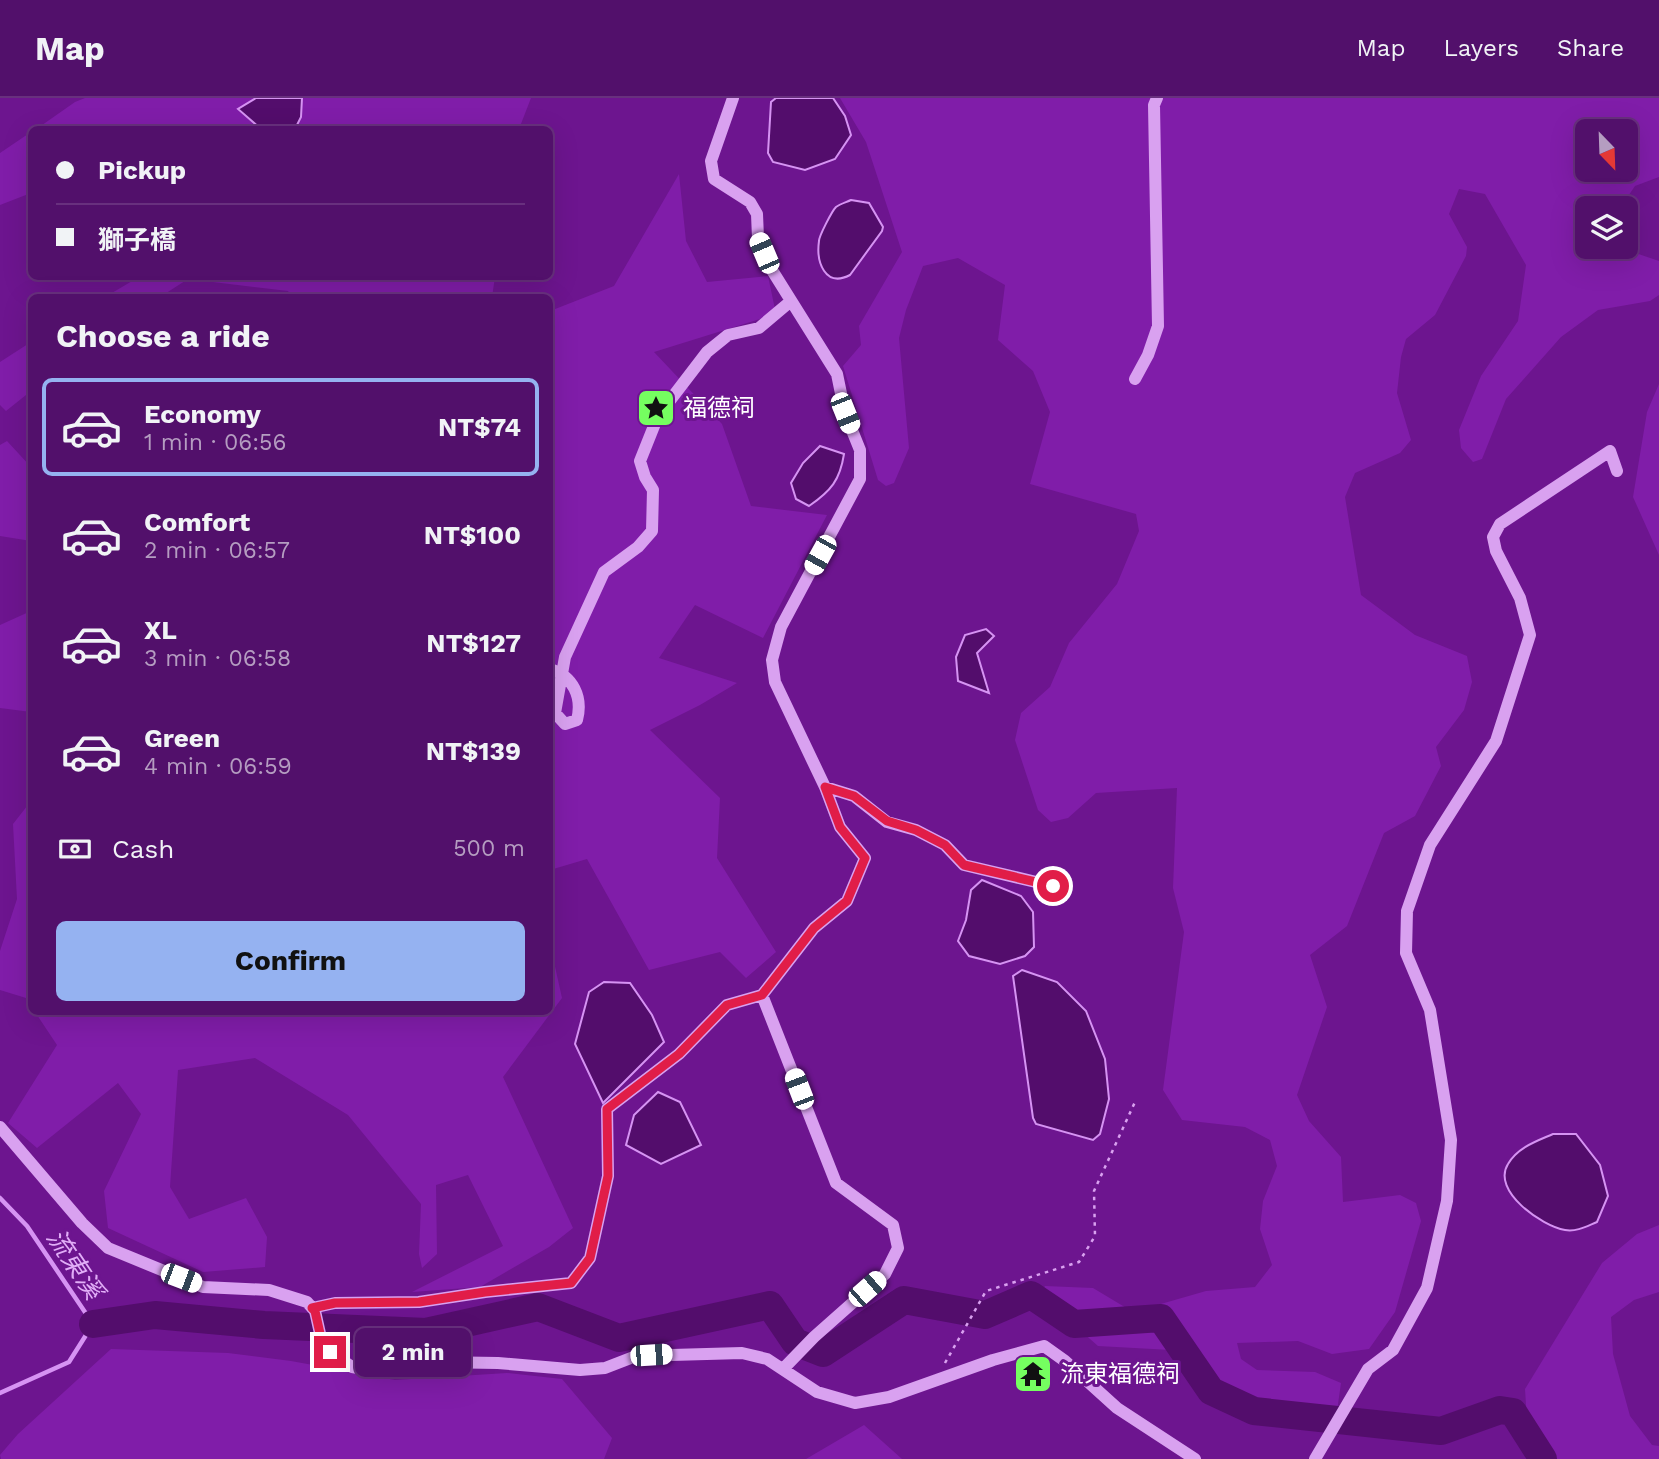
<!DOCTYPE html>
<html lang="en">
<head>
<meta charset="utf-8">
<style>
	body { margin:0; font-family:"Work Sans","Noto Sans TC",sans-serif; background:#5c1e73; color:#f1f3f6; height:100vh; display:flex; flex-direction:column; font-size:26px; white-space:nowrap }
	* { box-sizing:border-box; margin:0 }
	p { font-size:23px; color:#b59dc1 }
	.icon { flex:none; width:38px; height:38px; fill:none; stroke:currentColor; stroke-width:2; stroke-linecap:round; stroke-linejoin:round }
	.map { position:relative; flex:1; overflow:hidden }
	.sheet { position:absolute; left:28px; top:196px; width:525px; height:721px; display:flex; flex-direction:column; background:#52106b; border-radius:10px; box-shadow:0 7px 28px #0002,0 0 0 2px #68307e }
	.sheet>* { flex:none }
	.top-card { position:absolute; left:28px; top:28px; width:525px; height:154px; border-radius:10px; box-shadow:0 7px 28px #0002,0 0 0 2px #68307e; display:grid; align-content:center; height:154px; padding:0 28px; background:#52106b }
	.needle { width:46px; rotate:157deg }
	.tools { position:absolute; left:1575px; top:21px; display:grid; gap:14px }
	.tools a { display:grid; place-items:center; width:63px; height:63px; border-radius:10px; background:#52106b; box-shadow:0 7px 28px #0002,0 0 0 2px #68307e; font-size:35px }
	.end { position:absolute; width:32px; height:32px; margin:-16px; border:9px solid #e11d48; background:#fff; box-shadow:0 0 0 4px #fff }
	.from { border-radius:50% }
	.bubble { position:absolute; height:49px; border-radius:10px; background:#52106b; box-shadow:0 7px 28px #0002,0 0 0 2px #68307e; font-size:23px; font-weight:700; line-height:49px; text-align:center }
	.car { position:absolute; width:21px; height:42px; margin:-21px -10px; border-radius:9px; box-shadow:0 0 5px 2px #0007; background:linear-gradient(#fff 24%,#345 0 40%,#fff 0 76%,#345 0 86%,#fff 0) }
	.top-card b { display:flex; align-items:center; gap:24px; height:66px; font-size:26px }
	.top-card b+b { border-top:2px solid #68307e }
	.top-card i { width:18px; height:18px; background:#f1f3f6 }
	ul { padding:0; list-style:none }
	li { display:flex; align-items:center; gap:21px; height:98px; margin:0 14px 10px; padding:0 14px; border:4px solid transparent; border-radius:10px }
	li div { flex:1 }
	li b { display:block; font-size:26px }
	li em { font-style:normal; font-weight:700 }
	li.current { border-color:#95b2f1 }
	li>.icon { width:63px; height:63px; stroke-width:1.5 }
	h2 { padding:0 28px; font-size:32px; line-height:84px }
	.pay { display:flex; align-items:center; gap:18px; height:77px; padding:0 28px; font-size:26px }
	.pay p { margin-inline-start:auto }
	.button { display:flex; gap:14px; margin-top:auto; padding:14px 28px }
	.button a { flex:1; height:80px; border-radius:10px; background:#95b2f1; color:#111; font-size:28px; font-weight:700; line-height:80px; text-align:center }
	header { display:flex; align-items:center; gap:42px; box-sizing:border-box; height:98px; padding:0 35px; background:#52106b; border-bottom:2px solid #68307e }
	header strong { font-size:33px }
	nav { display:flex; gap:38px; margin-inline-start:auto; font-size:24px }
	.map>svg:first-child { display:block }
	.green { fill:#801da9; fill-rule:evenodd }
	.water { fill:#530d6c; stroke:#d693f3; stroke-width:2 }
	.lines { fill:none; stroke-linecap:round; stroke-linejoin:round }
	.stream { stroke:#d693f3; stroke-width:4.5 }
	.river { stroke:#530d6c; stroke-width:28 }
	.path { stroke:#d9a1f0; stroke-width:2.5; stroke-dasharray:3.5 5; stroke-linecap:butt }
	.minor { stroke:#d9a1f0; stroke-width:12 }
	.route { stroke:#e11d48; stroke-width:9 }
	.labels { text-anchor:middle; stroke-width:6; stroke-linejoin:round; paint-order:stroke }
	.poi-label { font-size:24px; fill:#fff; stroke:#6d158f; text-anchor:start }
	.water-label { font-size:26px; font-style:italic; fill:#e1adf7; stroke:#6d158f }
</style>
</head>
<body>
<header>
<strong>Map</strong>
<nav><a>Map</a><a>Layers</a><a>Share</a></nav>
</header>
<div class="map">
<svg width="1659" height="1361" viewBox="0 0 1659 1361">
	<rect width="100%" height="100%" fill="#6d158f"/>
	<path class="green" d="M85,0H256L238,11L261,31H203L201,28L191,32H35L75,4Z
		M301,0H531L519,31L295,32L301,19Z
		M840,0H1659V79L1635,88L1620,110H1587V149H1618L1659,163V197L1650,203L1598,212L1561,239L1506,301L1482,361L1473,364L1461,350L1459,332L1481,278L1518,223L1526,167L1485,96L1459,91L1449,116L1467,149L1466,158L1435,217L1406,241L1401,259L1397,295L1411,342L1400,355L1355,375L1345,399L1361,497L1415,537L1467,558L1472,584L1464,612L1436,649L1441,668L1415,718L1384,735L1347,828L1310,857L1327,909L1297,997L1309,1023L1341,1059L1343,1104L1400,1097L1416,1105L1421,1123L1395,1214L1369,1251L1332,1256L1298,1243L1237,1245L1241,1261L1257,1272L1315,1274L1341,1285L1337,1313L1301,1319L1211,1303L1189,1253L1098,1248L1040,1197L1045,1188L1093,1190L1133,1214L1206,1193L1255,1189L1272,1167L1260,1131L1263,1103L1277,1068L1270,1042L1245,1029L1182,1022L1163,992L1184,834L1173,790L1177,690L1096,695L1068,720L1051,724L1038,712L1015,642L1021,615L1050,589L1069,545L1117,486L1139,433L1136,416L1030,386L1050,314L1033,273L998,242L1005,187L958,160L923,168L906,212L899,240L909,350L894,385L886,388L878,382L843,268L861,247L859,228L902,154L866,44ZM1587,33H1626V72H1587Z
		M31,34V95L0,107V55Z
		M679,76L686,143L707,184L768,178L776,216L654,254L722,326L751,408L827,417L763,540L695,507L659,560L737,585L700,607L650,632L720,700L717,760L776,854L746,880L720,854L649,872L587,761L550,772V213L614,188Z
		M139,179V178L495,179L492,199H292L288,193L188,181L160,199H105Z
		M31,244V293L6,313L0,307V264Z
		M1659,286V457L1633,399L1647,314Z
		M7,343L31,369V443L0,438V347Z
		M31,513V614L0,610V527Z
		M31,703V908L26,900L0,892V853L17,801L13,726Z
		M550,846L562,900L503,979L573,1130L549,1149L480,1189L412,1194L503,1148L468,1077L436,1087L437,1156L422,1170L419,1156L421,1106L348,1017L255,960L178,972L170,1089L189,1121L246,1100L267,1139L265,1169L203,1174L108,1130L104,1093L141,1016L118,985L37,1050L8,1025L57,947L35,914H550Z
		M1659,1127V1194L1634,1202L1611,1219L1613,1256L1630,1318L1652,1347L1659,1348V1361H1541L1528,1338L1525,1291L1602,1165L1637,1136Z
		M111,1251L228,1255L291,1263L395,1282L507,1275L562,1281L612,1340L604,1361H1L0,1357L18,1336Z
		M864,1327L902,1361H806Z"/>
	<path class="water" d="M256,0H302L301,19L295,31H261L238,11Z
		M776,0H833L845,18L851,37L835,61L805,72L773,64L768,55L771,4Z
		M851,102L869,105L883,129L882,133L850,177C825,190 816,164 819,143C819,138 832,113 836,109C840,106 847,104 851,102Z
		M820,348L844,356C840,382 831,393 809,408L796,401L791,385L803,365Z
		M986,531L994,538L977,555L989,595L958,583L956,559L965,537Z
		M982,782L1021,798L1033,814L1034,849L1025,858L1000,866L969,858L958,843L966,822L971,792Z
		M1022,872L1057,884L1086,913L1105,961L1109,1001L1100,1036L1093,1042L1036,1026L1033,1020L1013,878Z
		M604,884L630,885L652,917L664,944L603,1005L575,946L589,894Z
		M658,994L680,1004L701,1047L661,1066L626,1047L634,1017Z
		M1553,1036H1576L1600,1067L1608,1098L1597,1124C1587,1128 1577,1134 1565,1132C1542,1128 1491,1093 1508,1066C1518,1049 1537,1043 1553,1036Z"/>
	<g class="lines">
		<path class="stream" d="M0,1100L27,1128L93,1226L69,1264L0,1295"/>
		<path class="river" d="M93,1226L155,1217L264,1227L426,1234L538,1209L619,1240L770,1207L795,1244L823,1255L904,1202L985,1217L1031,1197L1074,1226L1161,1220L1211,1293L1254,1313L1441,1333L1500,1312L1513,1314L1543,1361"/>
		<path class="path" d="M945,1265L986,1193L1079,1164L1095,1138L1094,1093L1135,1004"/>
		<path class="minor" d="M1135,281L1148,257L1158,228L1154,7L1157,0
			M550,571C573,578 583,599 577,622L565,626L555,615L565,559L604,474L638,449L652,433L653,392L645,379L640,363L658,318L707,254L728,237L759,230L791,203
			M825,689L854,698L887,724L916,732L945,747L964,767L1053,788
			M762,897L836,1085L893,1127L898,1150L885,1176L814,1239L783,1271
			M0,1029L82,1125L108,1150L203,1189L269,1192L307,1204L315,1213L321,1240L330,1254L352,1269L364,1271L399,1265L434,1264L498,1265L580,1272L605,1270L636,1258L742,1255L767,1261L817,1294L855,1305L889,1299L993,1262L1044,1248L1065,1263L1117,1310L1195,1361
			M312,1210L335,1205L419,1204L485,1194L571,1185L590,1160L608,1078L607,1011L679,956L727,907L762,897L814,830L847,803L865,760L840,729L825,689L775,584L772,562L781,529L860,381V352L845,315L837,276L770,169L758,140L757,116L750,104L714,81L711,63L733,0
			M1315,1361L1368,1271L1393,1252L1427,1190L1447,1103L1451,1042L1430,912L1406,855L1407,813L1430,747L1496,643L1530,537L1520,500L1496,453L1493,439L1500,426L1610,353L1617,373"/>
	</g>
	<g class="lines">
		<path class="route" d="M330,1254L321,1240L315,1213L312,1210L335,1205L419,1204L485,1194L571,1185L590,1160L608,1078L607,1011L679,956L727,907L762,897L814,830L847,803L865,760L840,729L825,689L854,698L887,723L916,732L945,747L964,767L1053,788"/>
	</g>
	<defs>
		<symbol id="sight-square" viewBox="-11 -11 22 22"><rect x="-9" y="-9" width="18" height="18" rx="4" fill="#75ff60" stroke="#6d158f"/><path d="M0-6L1.8-2.2L6-1.7L2.9 1.2L3.7 5.4L0 3.3L-3.7 5.4L-2.9 1.2L-6-1.7L-1.8-2.2Z" fill="#111"/></symbol>
		<symbol id="temple-square" viewBox="-11 -11 22 22"><rect x="-9" y="-9" width="18" height="18" rx="4" fill="#75ff60" stroke="#6d158f"/><path d="M0-6L5-2H3V0L6.5 2.5H4V6H1.5V3h-3V6H-4V2.5H-6.5L-3 0V-2H-5Z" fill="#111"/></symbol>
	</defs>
	<g fill-rule="evenodd">
		<use href="#sight-square" x="634" y="288" width="44" height="44"/>
		<use href="#temple-square" x="1011" y="1254" width="44" height="44"/>
	</g>
	<g class="labels">
		<g class="poi-label">
			<text x="683" y="318">福德祠</text>
			<text x="1060" y="1284">流東福德祠</text>
		</g>
		<g class="water-label">
			<text transform="translate(75 1166) rotate(56)" y="9">流東溪</text>
		</g>
	</g>
</svg>
<div class="tools">
<a><svg class="needle" viewBox="-14 -14 28 28"><path d="M0-13l5 13h-10z" fill="#e53935"/><path d="M0 13l5-13h-10z" fill="#b59dc1"/></svg></a>
<a><svg class="icon" aria-label="layers" viewBox="0 0 24 24"><path d="M12 4l9 5-9 5-9-5zM3 14l9 5 9-5"/></svg></a>
</div>
<i class="end from" style="left:1053px;top:788px"></i>
<i class="end" style="left:330px;top:1254px"></i>
<div class="bubble" style="left:355px;top:1230px;width:116px">2 min</div>
<i class="car" style="left:764px;top:155px;rotate:337deg"></i>
<i class="car" style="left:845px;top:315px;rotate:158deg"></i>
<i class="car" style="left:820px;top:457px;rotate:209deg"></i>
<i class="car" style="left:799px;top:991px;rotate:339deg"></i>
<i class="car" style="left:181px;top:1180px;rotate:111deg"></i>
<i class="car" style="left:867px;top:1191px;rotate:49deg"></i>
<i class="car" style="left:651px;top:1257px;rotate:86deg"></i>
<div class="top-card">
<b><i class="from"></i>Pickup</b>
<b><i></i>獅子橋</b>
</div>
<section class="sheet">
<h2>Choose a ride</h2>
<ul>
<li class="current"><svg class="icon" aria-label="car" viewBox="0 0 24 24"><path d="M5 17H2v-5l4-1 3-4h7l3 4 3 1v5h-3M9 17h6M6 11h13"/><circle cx="7" cy="17" r="2"/><circle cx="17" cy="17" r="2"/></svg><div><b>Economy</b><p>1 min · 06:56</p></div><em>NT$74</em></li>
<li><svg class="icon" aria-label="car" viewBox="0 0 24 24"><path d="M5 17H2v-5l4-1 3-4h7l3 4 3 1v5h-3M9 17h6M6 11h13"/><circle cx="7" cy="17" r="2"/><circle cx="17" cy="17" r="2"/></svg><div><b>Comfort</b><p>2 min · 06:57</p></div><em>NT$100</em></li>
<li><svg class="icon" aria-label="car" viewBox="0 0 24 24"><path d="M5 17H2v-5l4-1 3-4h7l3 4 3 1v5h-3M9 17h6M6 11h13"/><circle cx="7" cy="17" r="2"/><circle cx="17" cy="17" r="2"/></svg><div><b>XL</b><p>3 min · 06:58</p></div><em>NT$127</em></li>
<li><svg class="icon" aria-label="car" viewBox="0 0 24 24"><path d="M5 17H2v-5l4-1 3-4h7l3 4 3 1v5h-3M9 17h6M6 11h13"/><circle cx="7" cy="17" r="2"/><circle cx="17" cy="17" r="2"/></svg><div><b>Green</b><p>4 min · 06:59</p></div><em>NT$139</em></li>
</ul>
<div class="pay"><svg class="icon" aria-label="cash" viewBox="0 0 24 24"><path d="M3 7h18v10H3z"/><circle cx="12" cy="12" r="2"/></svg>Cash<p>500 m</p></div>
<div class="button"><a>Confirm</a></div>
</section>
</div>
</body>
</html>
